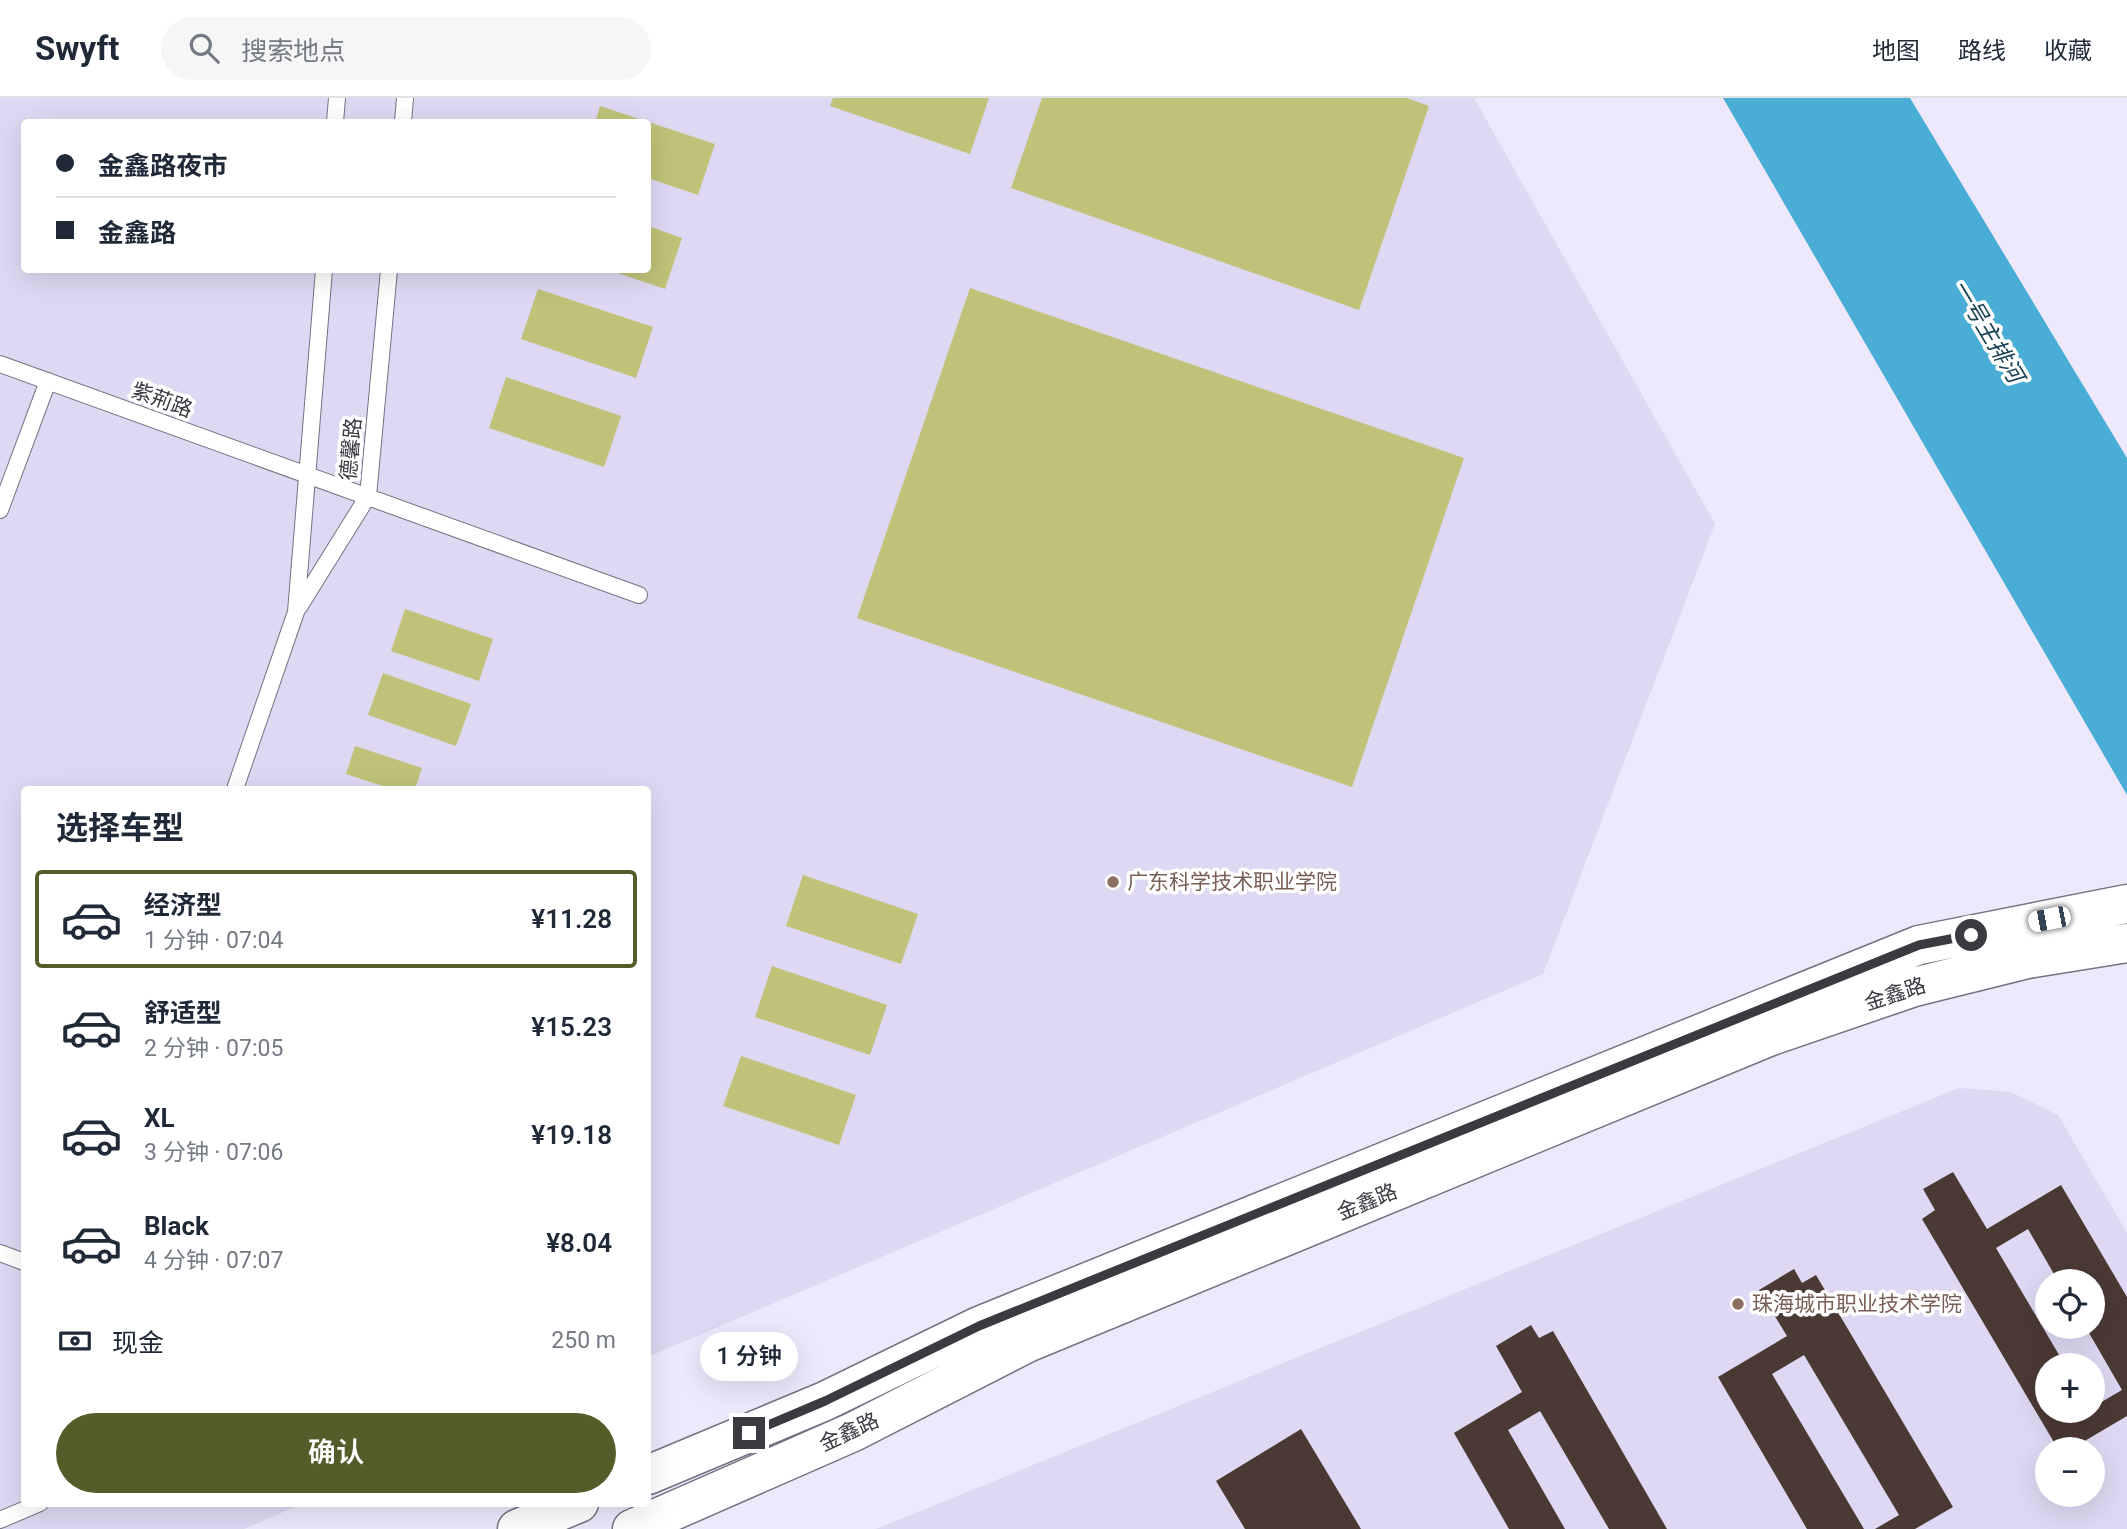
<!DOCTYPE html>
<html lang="zh">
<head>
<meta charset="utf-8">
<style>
	body { margin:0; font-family:Roboto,"Noto Sans SC",sans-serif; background:#f6f6f7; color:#1f2937; height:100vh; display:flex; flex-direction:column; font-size:26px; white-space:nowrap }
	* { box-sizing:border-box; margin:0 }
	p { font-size:23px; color:#747a83 }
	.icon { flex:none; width:38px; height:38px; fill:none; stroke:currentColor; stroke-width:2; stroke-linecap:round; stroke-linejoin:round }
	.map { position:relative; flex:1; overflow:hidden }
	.drawer { position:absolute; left:21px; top:688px; width:630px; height:721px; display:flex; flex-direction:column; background:#fff; border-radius:7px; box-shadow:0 7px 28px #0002 }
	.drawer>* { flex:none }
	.top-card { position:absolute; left:21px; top:21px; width:630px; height:154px; border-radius:7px; box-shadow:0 7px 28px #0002; display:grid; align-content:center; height:154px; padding:0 35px; background:#fff }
	.controls { position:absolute; left:2035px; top:1171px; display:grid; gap:14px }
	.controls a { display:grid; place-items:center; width:70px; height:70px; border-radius:50%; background:#fff; box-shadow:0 7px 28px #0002; font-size:35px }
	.end { position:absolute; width:32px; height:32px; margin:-16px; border:9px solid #3c3a41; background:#fff; box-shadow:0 0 0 4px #fff }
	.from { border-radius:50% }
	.bubble { position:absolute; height:49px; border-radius:24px; background:#fff; box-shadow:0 7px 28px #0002; font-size:23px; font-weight:600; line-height:49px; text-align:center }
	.car { position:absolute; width:21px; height:42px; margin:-21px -10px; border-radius:9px; box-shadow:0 0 5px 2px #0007; background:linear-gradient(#fff 24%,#345 0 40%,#fff 0 76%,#345 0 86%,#fff 0) }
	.top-card b { display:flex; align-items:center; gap:24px; height:66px; font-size:26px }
	.top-card b+b { border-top:2px solid #e0e1e3 }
	.top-card i { width:18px; height:18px; background:#1f2937 }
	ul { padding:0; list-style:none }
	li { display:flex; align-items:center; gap:21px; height:98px; margin:0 14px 10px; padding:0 21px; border:4px solid transparent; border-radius:7px }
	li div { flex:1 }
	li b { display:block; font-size:26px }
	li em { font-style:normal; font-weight:600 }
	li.current { border-color:#545c2a }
	li>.icon { width:63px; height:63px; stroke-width:1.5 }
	h2 { padding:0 35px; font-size:32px; line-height:84px }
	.pay { display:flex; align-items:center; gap:18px; height:77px; padding:0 35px; font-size:26px }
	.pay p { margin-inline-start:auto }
	.action { display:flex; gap:14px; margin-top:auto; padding:14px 35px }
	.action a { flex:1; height:80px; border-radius:42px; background:#545c2a; color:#fff; font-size:28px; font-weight:600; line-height:80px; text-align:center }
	header { display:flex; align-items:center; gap:42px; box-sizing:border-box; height:98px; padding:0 35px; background:#fff; border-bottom:2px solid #e0e1e3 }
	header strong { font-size:33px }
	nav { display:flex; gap:38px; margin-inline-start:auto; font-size:24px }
	.search { width:490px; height:63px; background:#f6f6f7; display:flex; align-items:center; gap:18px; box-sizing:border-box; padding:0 24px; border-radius:38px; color:#747a83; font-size:26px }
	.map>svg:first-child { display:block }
	.built { fill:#ded8f2; fill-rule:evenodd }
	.green { fill:#bfc278 }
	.water { fill:#4aadd5 }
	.building { fill:#4b3934; fill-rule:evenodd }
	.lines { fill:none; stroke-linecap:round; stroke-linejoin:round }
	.service-casing { stroke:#767182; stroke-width:18 }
	.tertiary-casing { stroke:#767182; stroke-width:41 }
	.service { stroke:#fff; stroke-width:16 }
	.tertiary { stroke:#fff; stroke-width:38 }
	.route { stroke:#3c3a41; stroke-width:9 }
	.education-dot { fill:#8d6e63; stroke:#fff; stroke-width:2.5 }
	.labels { text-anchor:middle; stroke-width:7; stroke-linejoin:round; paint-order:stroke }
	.street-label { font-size:21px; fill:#3c3a41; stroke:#fff }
	.education-label { font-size:21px; fill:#785e54; stroke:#fff; text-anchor:start }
	.water-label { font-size:23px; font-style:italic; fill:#174253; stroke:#fff }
</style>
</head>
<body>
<header>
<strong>Swyft</strong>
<div class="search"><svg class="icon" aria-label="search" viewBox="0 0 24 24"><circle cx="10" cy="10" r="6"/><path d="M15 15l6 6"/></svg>搜索地点</div>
<nav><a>地图</a><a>路线</a><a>收藏</a></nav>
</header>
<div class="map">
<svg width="2127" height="1431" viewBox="0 0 2127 1431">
	<rect width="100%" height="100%" fill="#ede8fc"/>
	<path class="built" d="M0,0H1474L1715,426L1543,876L648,1259V691H24V1405H304L244,1431H0ZM24,24H648V172H24Z
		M1959,990L2011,994L2058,1017L2127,1135V1431H876ZM2048,1183H2093V1228H2048ZM2048,1267H2093V1312H2048ZM2048,1351H2093V1396H2048Z"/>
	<path class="green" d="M833,0H989L970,56L830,8Z
		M1042,0H1407L1429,8L1359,212L1011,90Z
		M600,8L715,46L698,97L648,80V24H595Z
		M648,128L682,140L665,191L609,172H648Z
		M970,190L1464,360L1352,689L857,520Z
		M538,191L653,229L636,280L521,241Z
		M506,279L621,318L604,369L489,330Z
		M405,511L493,541L479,583L391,553Z
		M383,575L471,606L456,648L368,617Z
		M355,648L422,670L415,691H392L346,676Z
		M803,777L918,816L901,866L786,828Z
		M772,868L887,907L870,957L755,919Z
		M741,958L856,997L839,1047L723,1008Z"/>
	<path class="water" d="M1723,0H1910L2127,360V697Z"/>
	<path class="building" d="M1953,1074L1987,1131L2061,1087L2127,1199V1318L2071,1351H2058L1922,1121L1935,1112L1923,1091ZM2028,1131L2058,1183H2093V1228H2085L2122,1292L2093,1309V1312H2048V1267H2065L1996,1150Z
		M1794,1171L1802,1185L1816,1177L1953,1409L1915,1431H1875L1899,1417L1804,1257L1772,1276L1864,1431H1807L1718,1279L1787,1238L1759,1192Z
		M1531,1227L1539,1240L1553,1233L1667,1431H1609L1540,1313L1508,1332L1565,1431H1509L1454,1335L1522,1294L1496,1248Z
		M1301,1331L1361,1431H1245L1216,1383Z"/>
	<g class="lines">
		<defs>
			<path id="service" d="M335,24L337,0
				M403,24L405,0
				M0,266L639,497
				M0,412L48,283
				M299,509L368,398L389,172
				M235,691L296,514L324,172
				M0,1155L24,1164
				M0,1422L40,1405"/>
			<path id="tertiary" d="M648,1377L825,1303L979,1228L1919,847L2127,806
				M517,1431L579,1405
				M632,1431L853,1334L1027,1245L1771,938L1914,889L2027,861L2127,845"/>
		</defs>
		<use href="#service" class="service-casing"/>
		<use href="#tertiary" class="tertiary-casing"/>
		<use href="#service" class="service"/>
		<use href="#tertiary" class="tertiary"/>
	</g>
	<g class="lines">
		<path class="route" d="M749,1335L825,1303L979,1228L1919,847L1971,837"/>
	</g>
	<g class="education-dot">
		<circle cx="1113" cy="784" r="7"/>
		<circle cx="1738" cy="1206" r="7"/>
	</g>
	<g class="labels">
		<g class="street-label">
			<text transform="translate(162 302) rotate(20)" y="7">紫荊路</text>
			<text transform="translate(351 351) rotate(-85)" y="7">德馨路</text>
			<text transform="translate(1895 896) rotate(-18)" y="7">金鑫路</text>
			<text transform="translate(1367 1104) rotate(-22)" y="7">金鑫路</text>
			<text transform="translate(849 1334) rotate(-25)" y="7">金鑫路</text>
		</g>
		<g class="education-label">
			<text x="1127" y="791">广东科学技术职业学院</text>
			<text x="1752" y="1213">珠海城市职业技术学院</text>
		</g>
		<g class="water-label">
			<text transform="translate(1988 233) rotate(59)" y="8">一号主排河</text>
		</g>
	</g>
</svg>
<div class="controls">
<a><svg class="icon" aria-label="locate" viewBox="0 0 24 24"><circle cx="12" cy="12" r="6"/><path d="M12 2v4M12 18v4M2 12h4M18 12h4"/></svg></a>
<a>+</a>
<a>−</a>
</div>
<i class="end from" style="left:1971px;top:837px"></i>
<i class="end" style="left:749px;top:1335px"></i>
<div class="bubble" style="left:700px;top:1234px;width:98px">1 分钟</div>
<i class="car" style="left:2049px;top:821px;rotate:259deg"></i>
<div class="top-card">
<b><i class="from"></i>金鑫路夜市</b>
<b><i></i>金鑫路</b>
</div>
<section class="drawer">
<h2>选择车型</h2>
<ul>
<li class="current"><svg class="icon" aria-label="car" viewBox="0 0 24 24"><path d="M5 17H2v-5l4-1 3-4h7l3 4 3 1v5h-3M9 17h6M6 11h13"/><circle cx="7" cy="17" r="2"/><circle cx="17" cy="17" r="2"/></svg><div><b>经济型</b><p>1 分钟 · 07:04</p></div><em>¥11.28</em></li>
<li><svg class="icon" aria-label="car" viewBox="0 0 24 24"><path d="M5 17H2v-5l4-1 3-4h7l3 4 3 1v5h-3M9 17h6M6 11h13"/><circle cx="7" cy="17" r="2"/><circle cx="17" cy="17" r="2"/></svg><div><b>舒适型</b><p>2 分钟 · 07:05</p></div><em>¥15.23</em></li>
<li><svg class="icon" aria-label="car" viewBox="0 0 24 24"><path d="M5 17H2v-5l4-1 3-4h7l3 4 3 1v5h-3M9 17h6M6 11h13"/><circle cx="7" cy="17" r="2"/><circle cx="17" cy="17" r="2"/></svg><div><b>XL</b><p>3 分钟 · 07:06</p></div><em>¥19.18</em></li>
<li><svg class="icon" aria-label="car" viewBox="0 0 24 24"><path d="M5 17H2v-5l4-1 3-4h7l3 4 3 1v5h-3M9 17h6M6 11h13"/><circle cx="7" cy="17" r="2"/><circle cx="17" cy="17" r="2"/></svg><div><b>Black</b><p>4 分钟 · 07:07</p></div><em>¥8.04</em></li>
</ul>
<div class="pay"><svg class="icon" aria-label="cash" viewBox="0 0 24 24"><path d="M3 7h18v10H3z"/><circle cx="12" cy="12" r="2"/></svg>现金<p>250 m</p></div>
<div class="action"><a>确认</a></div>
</section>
</div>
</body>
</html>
